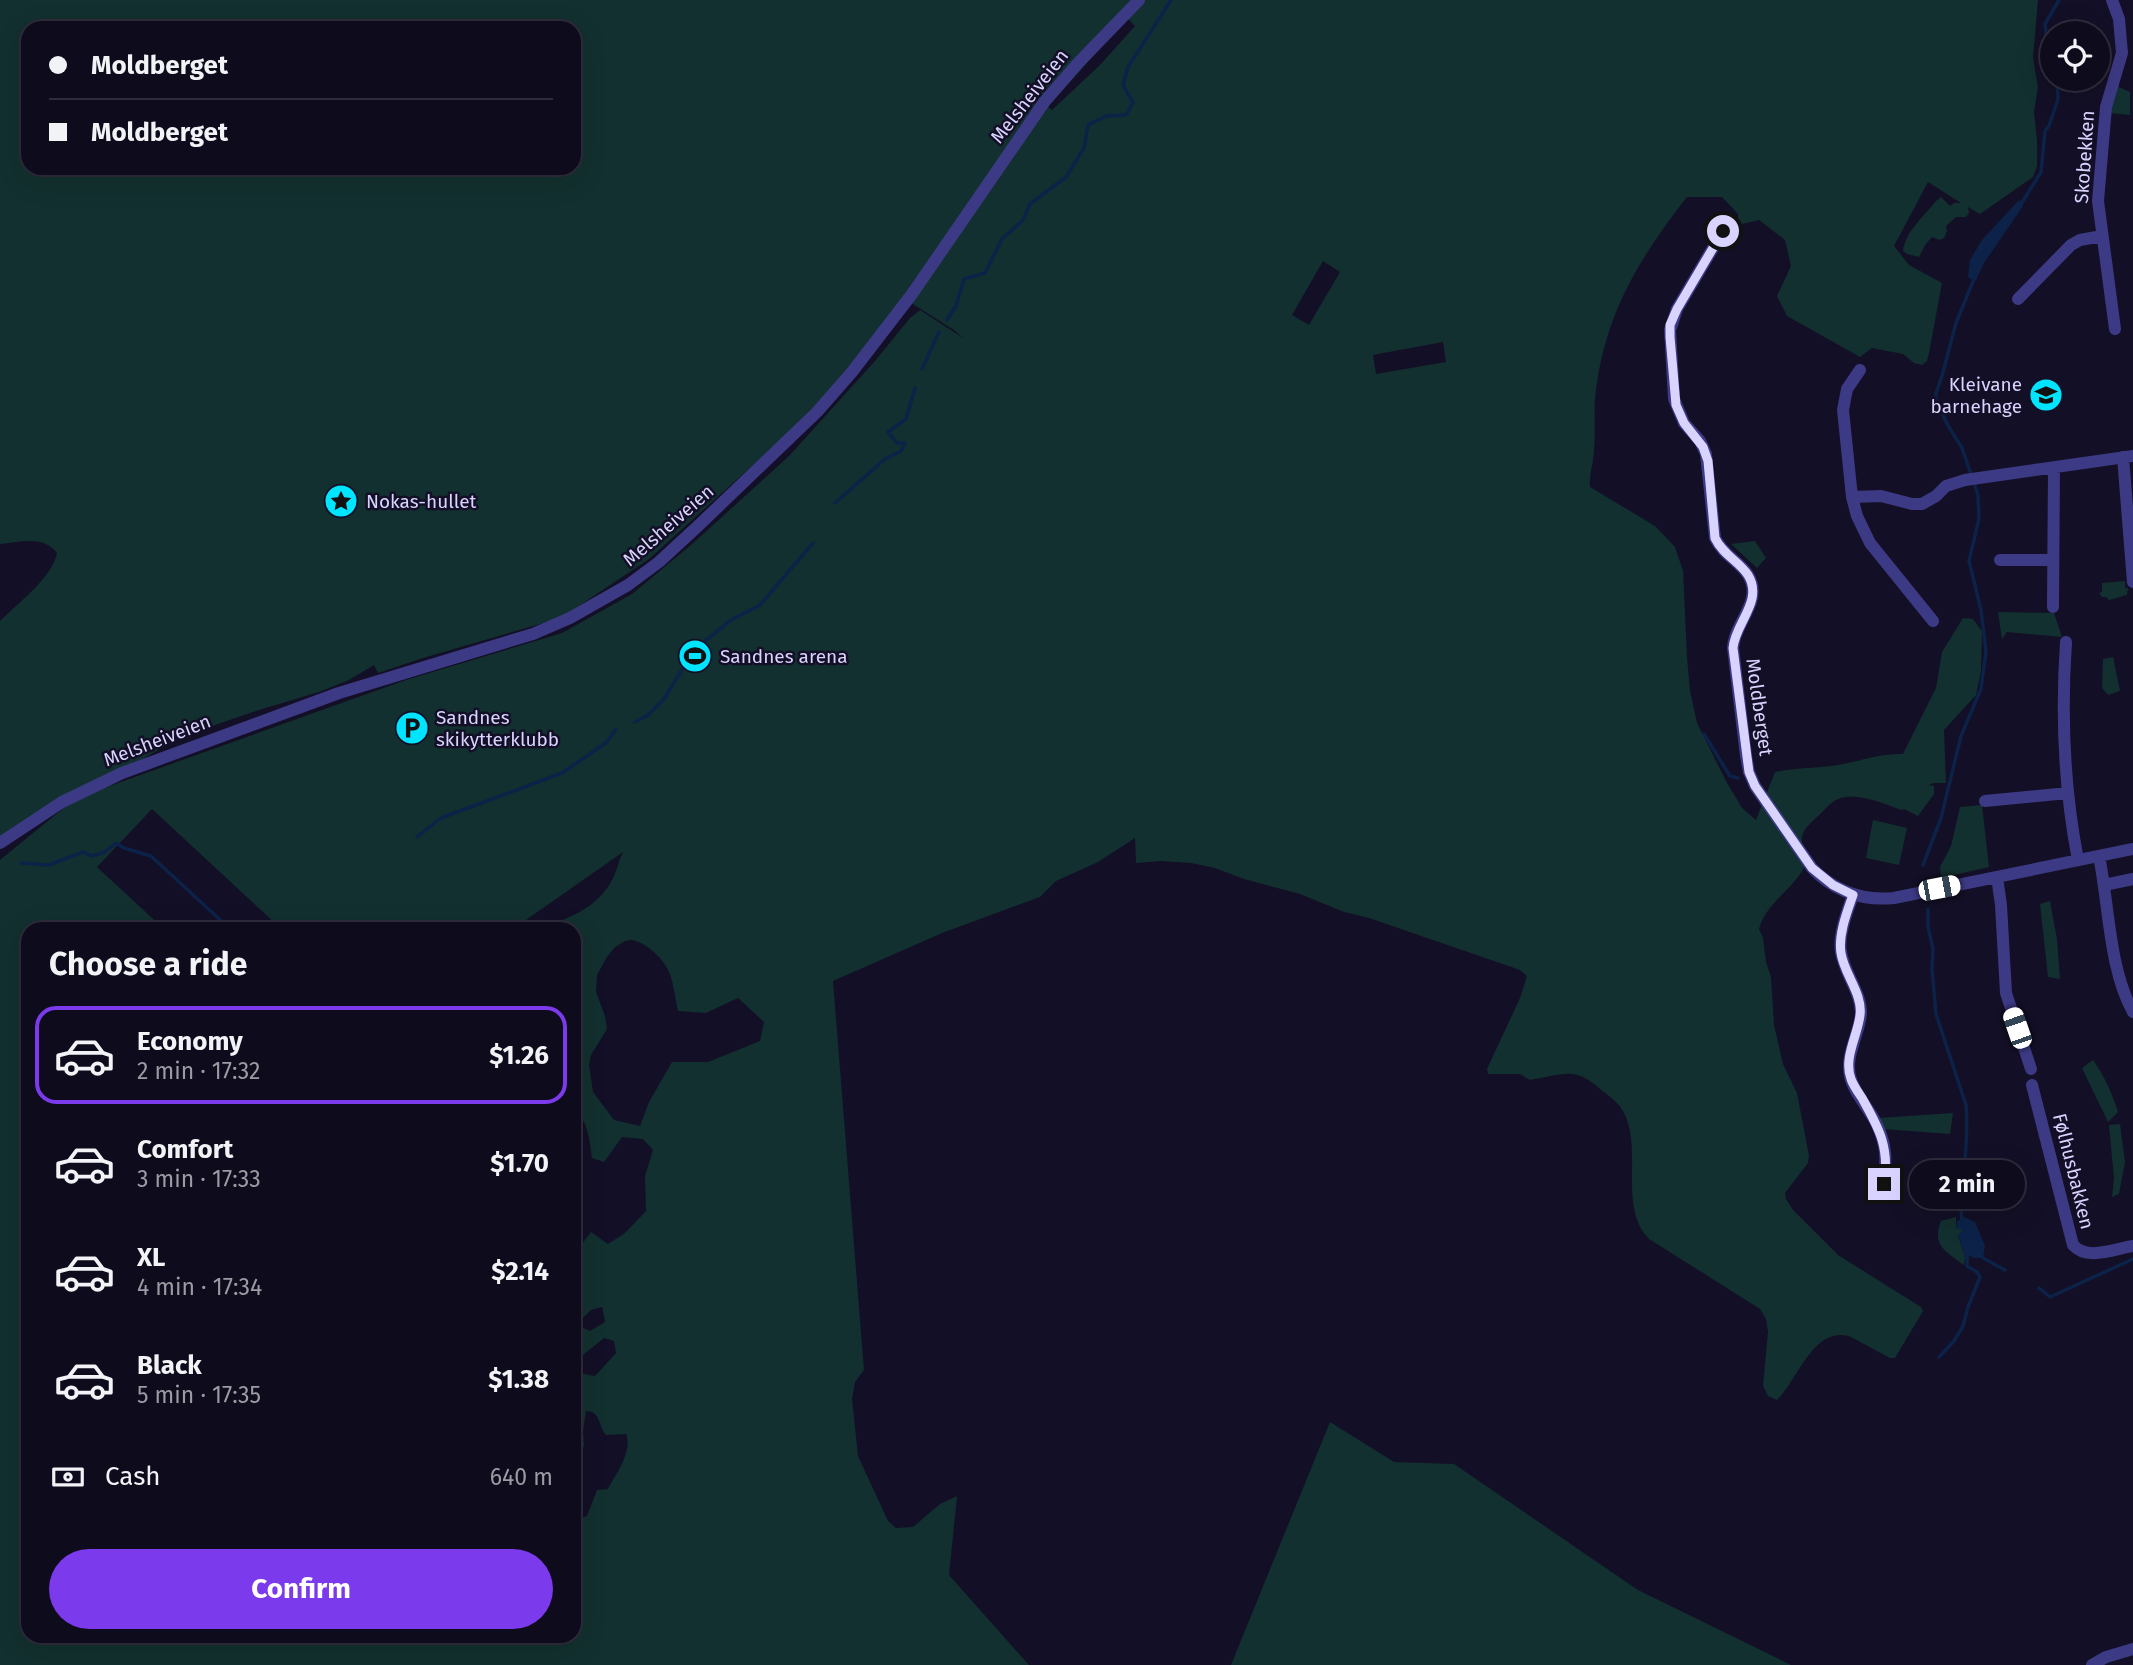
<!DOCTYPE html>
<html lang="en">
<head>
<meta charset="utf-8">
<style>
	body { margin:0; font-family:"Fira Sans",sans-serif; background:#171425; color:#f1f3f6; height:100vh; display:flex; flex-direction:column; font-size:26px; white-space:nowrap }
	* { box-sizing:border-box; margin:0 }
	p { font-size:23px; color:#9b9ba3 }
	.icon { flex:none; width:38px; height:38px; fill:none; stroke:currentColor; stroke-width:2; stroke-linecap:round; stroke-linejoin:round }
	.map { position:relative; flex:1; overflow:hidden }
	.drawer { position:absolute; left:21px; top:922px; width:560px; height:721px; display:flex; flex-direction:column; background:#0e0b1c; border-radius:21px; box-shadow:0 7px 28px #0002,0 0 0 2px #2e2b3b }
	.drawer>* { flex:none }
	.banner { position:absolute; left:21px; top:21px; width:560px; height:154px; border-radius:21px; box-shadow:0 7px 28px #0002,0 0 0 2px #2e2b3b; display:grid; align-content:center; height:154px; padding:0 28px; background:#0e0b1c }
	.controls { position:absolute; left:2040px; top:21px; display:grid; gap:14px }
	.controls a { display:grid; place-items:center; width:70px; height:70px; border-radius:50%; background:#0e0b1c; box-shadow:0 7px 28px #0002,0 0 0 2px #2e2b3b; font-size:35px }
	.end { position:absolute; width:32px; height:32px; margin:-16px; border:9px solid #d9d4ff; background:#111; box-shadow:0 0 0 4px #111 }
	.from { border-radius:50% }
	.bubble { position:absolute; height:49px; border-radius:24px; background:#0e0b1c; box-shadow:0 7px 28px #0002,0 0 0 2px #2e2b3b; font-size:23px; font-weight:700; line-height:49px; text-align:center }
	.car { position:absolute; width:21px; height:42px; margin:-21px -10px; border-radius:9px; box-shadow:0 0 5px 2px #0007; background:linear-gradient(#fff 24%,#345 0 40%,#fff 0 76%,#345 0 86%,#fff 0) }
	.banner b { display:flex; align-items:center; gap:24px; height:66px; font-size:26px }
	.banner b+b { border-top:2px solid #2e2b3b }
	.banner i { width:18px; height:18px; background:#f1f3f6 }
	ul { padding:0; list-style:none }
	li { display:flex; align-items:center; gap:21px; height:98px; margin:0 14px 10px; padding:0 14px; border:4px solid transparent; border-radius:21px }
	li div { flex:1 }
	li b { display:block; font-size:26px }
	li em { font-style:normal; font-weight:700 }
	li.current { border-color:#7c3aed }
	li>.icon { width:63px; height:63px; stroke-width:1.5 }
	h2 { padding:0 28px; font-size:32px; line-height:84px }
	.pay { display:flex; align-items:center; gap:18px; height:77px; padding:0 28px; font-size:26px }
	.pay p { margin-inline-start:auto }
	.primary-button { display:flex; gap:14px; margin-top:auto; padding:14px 28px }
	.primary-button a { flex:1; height:80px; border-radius:42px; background:#7c3aed; color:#fff; font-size:28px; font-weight:700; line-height:80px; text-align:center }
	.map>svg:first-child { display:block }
	.green { fill:#12302f; fill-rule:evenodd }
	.water { fill:#0c2248 }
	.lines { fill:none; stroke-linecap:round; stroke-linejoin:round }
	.stream { stroke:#0c2248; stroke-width:3.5 }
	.minor { stroke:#3d3a85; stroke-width:12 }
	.route { stroke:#d9d4ff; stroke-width:9 }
	.labels { text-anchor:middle; stroke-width:5; stroke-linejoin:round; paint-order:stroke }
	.street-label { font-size:19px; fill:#d9d4ff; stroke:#130f26 }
	.poi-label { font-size:19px; fill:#d9d4ff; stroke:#130f26; text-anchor:start }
</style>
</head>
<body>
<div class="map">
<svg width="2133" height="1665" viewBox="0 0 2133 1665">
	<rect width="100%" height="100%" fill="#130f26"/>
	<path class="green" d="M0,0H2038L2033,58L2038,87L2034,112L2037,140V166L2033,177L1980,214L1968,207L1969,213L1966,217H1956L1946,226L1947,231L1944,238L1939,240L1932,237L1925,245L1919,257L1907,254L1903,251C1905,232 1925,215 1936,201L1941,197L1950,206L1954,203H1961L1928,182L1894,246L1909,265L1942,283L1929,353L1927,361L1922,365L1914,363L1903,354L1872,348L1860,357L1787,316L1777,296L1791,266L1785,240L1759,220L1742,224L1738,222V214L1722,197H1687C1640,257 1606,312 1596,390C1593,409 1596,429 1594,449C1594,462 1589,474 1590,487L1655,526L1675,547L1683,571L1687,657L1690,691L1697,723L1726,781L1742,808L1756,820L1775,772C1795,768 1811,768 1831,766C1855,763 1878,753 1903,754L1936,688L1942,652L1963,618L1973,619L1982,631L1981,671L1976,695L1944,730L1946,783H1934L1929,785L1934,786V794L1918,816L1904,809L1902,810C1883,804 1853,789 1834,801C1828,805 1823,812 1818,816C1812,822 1803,829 1802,837C1801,854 1813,855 1801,873C1788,892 1765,906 1759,929L1763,938L1766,962L1771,977L1774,1025L1783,1064L1797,1093L1809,1156L1808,1163L1785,1193L1786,1199L1793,1210L1838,1255L1921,1307L1923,1311L1895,1358H1890L1851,1337C1814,1324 1798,1380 1777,1400L1768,1396L1763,1386L1768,1332L1766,1319L1760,1309L1649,1239C1615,1204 1648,1140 1618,1104C1613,1099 1607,1094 1601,1090C1594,1083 1583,1075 1573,1074C1560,1073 1543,1078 1530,1080L1520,1074H1488L1487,1069L1520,998L1527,976L1520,970L1369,918L1344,912L1300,894L1244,879L1215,868L1191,863L1161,861L1136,863L1135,838L1098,862L1056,881L1040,897L942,933L833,981L864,1370L855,1382L852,1399L858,1456L888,1521L896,1528L913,1527L940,1504L957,1496L949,1575L1029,1665H0V860L76,798L406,680L562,633L632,594L691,545L789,456L875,361L910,318L920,310L963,338L954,330L908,301L817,407L649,559L561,618L423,658L378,673L374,665L349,680L319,692L259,710L183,736L0,840V621C17,604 53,577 57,553C44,535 19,542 0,544ZM1127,18L1135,26L1100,65L1052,110L1048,107ZM28,28H574V168H28ZM1323,261L1340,272L1309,325L1292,315ZM1443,342L1446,362L1376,374L1373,355ZM152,809L277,925L274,929H506L526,920L623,852C619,860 617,870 613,878C598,909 566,920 535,929H574V1110C588,1120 590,1142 592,1158L604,1162L622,1137L643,1139L653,1150L645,1176L646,1211L625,1233L608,1244L591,1232L579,1248H574V1307L581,1320L591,1310L602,1307L605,1322L590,1331L579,1326L574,1319V1330L576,1332L574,1333V1355L578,1359L604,1338L614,1341L616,1353L595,1376L574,1372V1461L584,1446L583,1431L586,1411C601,1411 598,1426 606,1435L626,1434C633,1451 616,1474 608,1489L597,1490L587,1516L579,1520L574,1528V1636H28V929H164L97,867ZM632,940C647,943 663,958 669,972C674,984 675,998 678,1011L706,1013L738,998L764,1022L760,1041L708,1062H672L649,1102L640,1126L614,1120L593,1092L589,1065L591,1055L607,1029L605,1016L596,992L597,975L607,957L614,948L625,941Z
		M2117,86L2130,92V115L2110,113Z
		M1755,541L1766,558L1757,568L1731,544Z
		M2125,581V588H2128L2127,595L2109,600L2106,597H2102L2099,593L2102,592V583Z
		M1998,612L2054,613L2062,637L2007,632L2002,639Z
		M2113,657L2120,691L2108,695L2102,688L2103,659Z
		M1982,805L1989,867L1941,878L1940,867L1951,846L1960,807Z
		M1873,820L1907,828L1899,865L1866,858Z
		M2050,901L2057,939L2060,979L2048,977L2040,904Z
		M2093,1060C2105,1077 2112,1093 2118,1112L2108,1122L2082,1068Z
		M1953,1113L1950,1134L1883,1129L1878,1118Z
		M2120,1124L2125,1162L2119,1194L2112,1197L2114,1178L2109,1125Z
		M1956,1217V1228H1961L1962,1233L1958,1235L1965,1258L1964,1265C1947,1252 1931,1246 1941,1221Z
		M1330,1422L1394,1462L1454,1464L1638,1590L1791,1665H1231Z"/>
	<path class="water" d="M2019,200L2023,206L1984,263L1975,282L1968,277L1970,260L1982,240Z
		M1964,1217L1975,1222L1985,1246L1983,1258H1974L1970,1256L1965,1258L1958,1234L1961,1233V1229H1956L1957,1221Z"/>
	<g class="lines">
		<path class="stream" d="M2053,65L2049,61L2045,24L2059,0
			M2021,204L2041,172L2045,131L2049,126L2058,99L2057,79
			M947,320L956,306L964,279L985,273L1002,239L1023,220L1030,204L1066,177L1084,148L1088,125L1106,116L1126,115L1133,102L1123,85L1128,67L1171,0
			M922,369L939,332
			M835,503L885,459L901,451L905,443H897L888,432L906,419L915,388
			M635,722L648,715L664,699L683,668L698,662L705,641L731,620L760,605L813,543
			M1704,734L1730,776L1738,778
			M417,837L441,818L562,773L607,742L616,729
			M21,863L49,865L83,852L92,856L105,852L116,843L124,848L151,856L230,929
			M1923,865L1941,818L1961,736L1981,689L1986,651L1981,610L1969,561L1979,519L1978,495L1962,448L1947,424L1936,399V393L1942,376L1956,323L1974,279
			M1928,909V927L1933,949L1932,969L1936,1014L1966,1105C1968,1126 1966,1150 1964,1171C1963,1188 1959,1203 1962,1220
			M1983,1258L2005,1270
			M2039,1288L2050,1297L2133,1259
			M1939,1357L1954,1341L1963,1326L1968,1307L1980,1277L1977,1272L1967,1266V1255"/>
		<path class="minor" d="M2112,0L2119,19L2122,53L2106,107L2098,201L2115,329
			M1723,231L1677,309L1670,330L1674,399L1684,423L1700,441L1706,454L1715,538C1723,555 1739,561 1748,575C1764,601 1734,623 1733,648L1746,756L1749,772L1755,786L1812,868C1834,891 1862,901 1894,898L2133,849
			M2018,299L2071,245L2080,240L2102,236
			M1860,370L1847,389L1843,410L1852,497L1857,516L1870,543L1933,621
			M2123,457L2133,582
			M1852,497L1881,496L1912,504H1922L1936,496L1946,486L1965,480L2133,456
			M2000,560H2053
			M2053,607L2054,468
			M2066,642C2061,715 2064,788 2078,860
			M1985,801L2068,793
			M0,843L62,802L122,773L339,693L533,634L570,618L628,585L659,562L698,526L817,412L852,372L912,294L1045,101L1079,62L1139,0
			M2099,856C2109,905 2109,969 2133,1012
			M1997,877L2001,905L2006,993L2031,1069
			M2104,885L2133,879
			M1853,895C1847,912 1838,935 1841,952C1844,973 1861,992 1861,1013C1860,1033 1845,1054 1850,1076C1854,1094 1871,1110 1878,1127C1890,1155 1884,1167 1883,1195
			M2032,1085L2073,1245C2087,1261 2114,1249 2133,1246
			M2092,1665L2106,1657L2133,1649"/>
	</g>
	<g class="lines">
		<path class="route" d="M1723,231L1677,309L1670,325V337L1676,405L1684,423L1703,447L1708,461L1715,538C1723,555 1739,561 1748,575C1764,601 1735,623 1733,648L1749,772L1755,786L1812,868L1833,885L1853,895C1847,912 1838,935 1841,953C1844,974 1863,994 1860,1015C1858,1035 1843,1058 1851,1079C1853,1085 1858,1092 1862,1098C1879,1128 1890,1148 1884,1184"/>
	</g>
	<defs>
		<symbol id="school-disc" viewBox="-11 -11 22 22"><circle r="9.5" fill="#00e5ff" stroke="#130f26"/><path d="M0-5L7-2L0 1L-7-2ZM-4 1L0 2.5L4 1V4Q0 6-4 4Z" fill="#111"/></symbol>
		<symbol id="sight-disc" viewBox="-11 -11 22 22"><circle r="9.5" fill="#00e5ff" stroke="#130f26"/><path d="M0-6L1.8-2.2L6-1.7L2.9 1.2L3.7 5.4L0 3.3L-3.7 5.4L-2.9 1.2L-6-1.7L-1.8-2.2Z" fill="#111"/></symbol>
		<symbol id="stadium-disc" viewBox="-11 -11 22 22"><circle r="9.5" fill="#00e5ff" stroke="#130f26"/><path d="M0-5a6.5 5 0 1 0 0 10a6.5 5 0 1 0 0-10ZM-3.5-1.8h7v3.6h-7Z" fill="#111"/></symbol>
		<symbol id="parking-disc" viewBox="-11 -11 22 22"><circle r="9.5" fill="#00e5ff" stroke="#130f26"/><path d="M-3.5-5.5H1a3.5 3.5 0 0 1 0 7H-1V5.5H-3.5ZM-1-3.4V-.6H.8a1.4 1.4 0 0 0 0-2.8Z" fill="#111"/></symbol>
	</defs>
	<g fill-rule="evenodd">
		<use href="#school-disc" x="2027" y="376" width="38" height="38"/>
		<use href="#sight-disc" x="322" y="482" width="38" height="38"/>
		<use href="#stadium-disc" x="676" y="637" width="38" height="38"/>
		<use href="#parking-disc" x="393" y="709" width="38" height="38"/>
	</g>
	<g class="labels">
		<g class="street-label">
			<text transform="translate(1029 96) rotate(-52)" y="7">Melsheiveien</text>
			<text transform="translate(2084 157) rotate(-86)" y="7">Skobekken</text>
			<text transform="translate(668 525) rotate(-41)" y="7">Melsheiveien</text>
			<text transform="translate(1760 707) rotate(82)" y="7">Moldberget</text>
			<text transform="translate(157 740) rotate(-21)" y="7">Melsheiveien</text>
			<text transform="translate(2074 1171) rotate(76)" y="7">Følhusbakken</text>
		</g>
		<g class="poi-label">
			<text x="2022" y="391" text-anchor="end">Kleivane<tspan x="2022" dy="22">barnehage</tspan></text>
			<text x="366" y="508">Nokas-hullet</text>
			<text x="720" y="663">Sandnes arena</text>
			<text x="436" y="724">Sandnes<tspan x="436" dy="22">skikytterklubb</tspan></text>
		</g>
	</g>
</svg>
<div class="controls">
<a><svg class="icon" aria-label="locate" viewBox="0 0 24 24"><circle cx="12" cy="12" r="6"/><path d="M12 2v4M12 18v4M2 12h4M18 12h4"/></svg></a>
</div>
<i class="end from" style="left:1723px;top:231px"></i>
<i class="end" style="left:1884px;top:1184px"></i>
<div class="bubble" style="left:1909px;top:1160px;width:116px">2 min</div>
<i class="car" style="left:1939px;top:888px;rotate:79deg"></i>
<i class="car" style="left:2017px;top:1028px;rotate:341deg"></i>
<div class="banner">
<b><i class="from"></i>Moldberget</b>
<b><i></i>Moldberget</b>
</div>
<section class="drawer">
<h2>Choose a ride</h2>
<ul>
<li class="current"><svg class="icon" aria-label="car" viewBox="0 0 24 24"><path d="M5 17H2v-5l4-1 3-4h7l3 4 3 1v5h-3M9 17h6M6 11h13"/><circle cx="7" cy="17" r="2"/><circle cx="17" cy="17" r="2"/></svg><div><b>Economy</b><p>2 min · 17:32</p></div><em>$1.26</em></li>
<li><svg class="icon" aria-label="car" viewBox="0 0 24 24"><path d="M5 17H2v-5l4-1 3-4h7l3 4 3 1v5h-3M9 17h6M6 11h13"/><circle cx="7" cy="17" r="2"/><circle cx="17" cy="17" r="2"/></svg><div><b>Comfort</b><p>3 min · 17:33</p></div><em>$1.70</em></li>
<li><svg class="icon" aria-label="car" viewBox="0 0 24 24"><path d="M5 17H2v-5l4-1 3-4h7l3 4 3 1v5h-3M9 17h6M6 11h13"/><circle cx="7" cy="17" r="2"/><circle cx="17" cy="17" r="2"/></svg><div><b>XL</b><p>4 min · 17:34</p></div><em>$2.14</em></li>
<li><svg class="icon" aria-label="car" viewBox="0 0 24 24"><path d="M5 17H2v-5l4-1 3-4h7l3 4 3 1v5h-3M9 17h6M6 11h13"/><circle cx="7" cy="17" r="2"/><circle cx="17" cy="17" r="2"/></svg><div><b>Black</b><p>5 min · 17:35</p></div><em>$1.38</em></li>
</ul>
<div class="pay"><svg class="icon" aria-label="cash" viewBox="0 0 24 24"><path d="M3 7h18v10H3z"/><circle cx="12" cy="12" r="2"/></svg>Cash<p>640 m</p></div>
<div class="primary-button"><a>Confirm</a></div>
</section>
</div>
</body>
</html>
